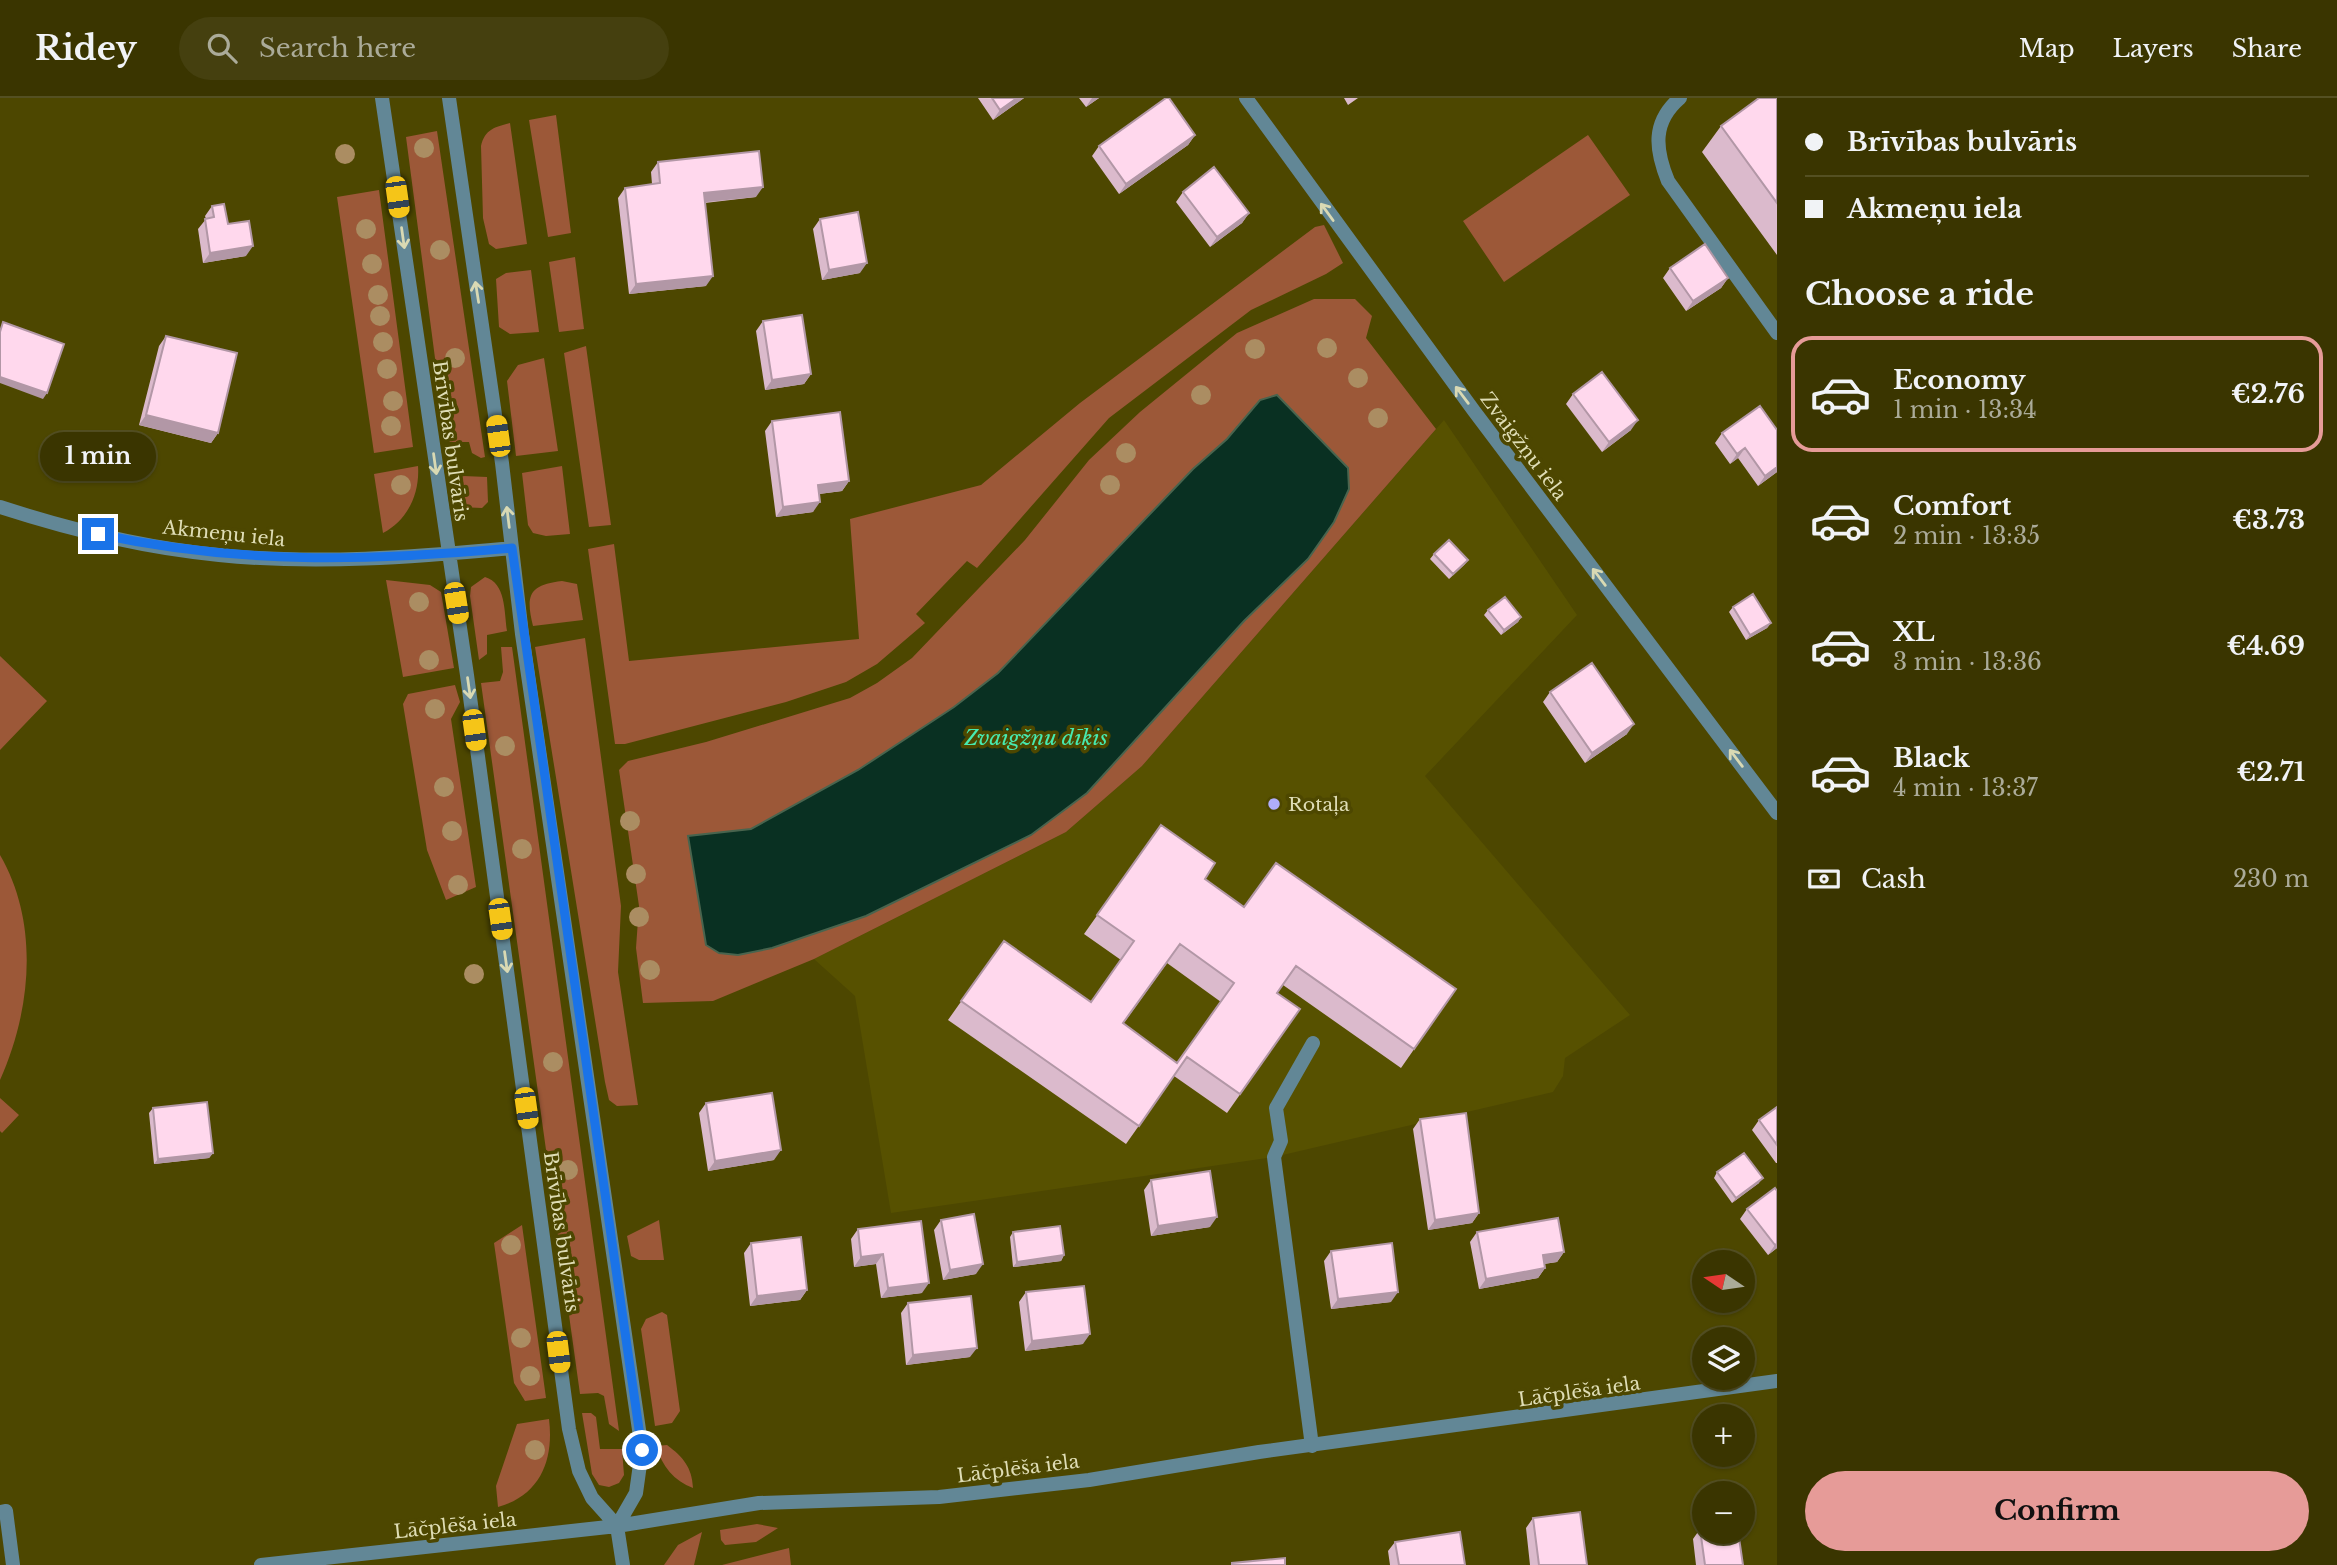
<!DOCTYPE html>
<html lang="en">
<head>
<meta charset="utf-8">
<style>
	body { margin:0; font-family:"Libre Baskerville",serif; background:#45400f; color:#f1f3f6; height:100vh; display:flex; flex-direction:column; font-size:26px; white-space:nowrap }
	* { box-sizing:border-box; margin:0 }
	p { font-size:23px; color:#abab99 }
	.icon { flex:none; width:38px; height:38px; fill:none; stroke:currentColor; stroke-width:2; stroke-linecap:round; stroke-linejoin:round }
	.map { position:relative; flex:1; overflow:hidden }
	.side { display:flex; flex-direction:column; background:#3a3500; width:560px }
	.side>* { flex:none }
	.guide { display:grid; align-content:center; height:154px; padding:0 28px; background:#3a3500 }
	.needle { width:46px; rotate:283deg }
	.controls { position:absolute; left:1692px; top:1152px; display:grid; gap:14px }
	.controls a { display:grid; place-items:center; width:63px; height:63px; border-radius:50%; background:#3a3500; box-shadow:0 2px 5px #0004,0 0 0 2px #545022; font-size:35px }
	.end { position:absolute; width:32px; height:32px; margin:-16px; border:9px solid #1a73e8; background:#fff; box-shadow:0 0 0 4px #fff }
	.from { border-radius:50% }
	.bubble { position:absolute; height:49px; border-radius:24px; background:#3a3500; box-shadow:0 2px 5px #0004,0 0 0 2px #545022; font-size:23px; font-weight:700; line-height:49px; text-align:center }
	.car { position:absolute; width:21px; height:42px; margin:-21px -10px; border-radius:9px; box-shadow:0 0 5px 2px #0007; background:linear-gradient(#f5c518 24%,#345 0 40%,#f5c518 0 76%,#345 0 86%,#f5c518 0) }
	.guide b { display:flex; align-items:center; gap:24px; height:66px; font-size:26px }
	.guide b+b { border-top:2px solid #545022 }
	.guide i { width:18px; height:18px; background:#f1f3f6 }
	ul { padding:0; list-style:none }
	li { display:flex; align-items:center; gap:21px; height:116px; margin:0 14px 10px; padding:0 14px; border:4px solid transparent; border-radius:21px }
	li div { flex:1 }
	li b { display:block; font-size:26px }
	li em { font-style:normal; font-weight:700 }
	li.selected { border-color:#e69b98 }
	li>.icon { width:63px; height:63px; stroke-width:1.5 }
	h2 { padding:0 28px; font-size:32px; line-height:84px }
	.pay { display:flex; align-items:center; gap:18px; height:77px; padding:0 28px; font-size:26px }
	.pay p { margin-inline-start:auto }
	.cta { display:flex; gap:14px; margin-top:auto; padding:14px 28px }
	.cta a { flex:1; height:80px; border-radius:42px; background:#e69b98; color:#111; font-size:28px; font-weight:700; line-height:80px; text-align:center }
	header { display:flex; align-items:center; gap:42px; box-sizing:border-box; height:98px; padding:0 35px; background:#3a3500; border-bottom:2px solid #545022 }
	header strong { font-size:33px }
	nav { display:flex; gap:38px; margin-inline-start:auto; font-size:24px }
	.search { width:490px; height:63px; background:#45400f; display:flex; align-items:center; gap:18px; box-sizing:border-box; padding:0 24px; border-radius:38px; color:#abab99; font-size:26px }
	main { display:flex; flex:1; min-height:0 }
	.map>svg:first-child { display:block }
	.built { fill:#575100 }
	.green { fill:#9c5838; fill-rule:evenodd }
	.water { fill:#093022; stroke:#49644e; stroke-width:2 }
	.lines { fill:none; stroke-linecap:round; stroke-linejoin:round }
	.lane { stroke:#628796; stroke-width:14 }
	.street { stroke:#628796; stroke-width:14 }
	.tree { fill:#ab8d62 }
	.wall { fill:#dbbacc; fill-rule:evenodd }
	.shaded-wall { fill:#b297a6 }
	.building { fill:#ffd8ed; stroke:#b297a6; stroke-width:2; fill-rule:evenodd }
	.oneway { stroke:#d9d9b3 }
	.route { stroke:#1a73e8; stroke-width:9 }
	.poi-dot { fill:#b0aefa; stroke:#4d4700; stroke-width:2.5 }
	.labels { text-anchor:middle; stroke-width:7; stroke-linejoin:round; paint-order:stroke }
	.street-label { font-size:19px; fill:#dfddb5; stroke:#4d4700 }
	.poi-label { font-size:19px; fill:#dfddb5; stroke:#4d4700; text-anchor:start }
	.water-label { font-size:21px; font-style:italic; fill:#47eab0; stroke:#4d4700 }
</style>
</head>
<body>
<header>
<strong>Ridey</strong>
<div class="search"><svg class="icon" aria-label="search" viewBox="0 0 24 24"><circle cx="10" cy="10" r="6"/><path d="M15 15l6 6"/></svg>Search here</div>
<nav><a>Map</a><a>Layers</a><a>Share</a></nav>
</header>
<main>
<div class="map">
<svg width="1777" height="1467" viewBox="0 0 1777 1467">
	<rect width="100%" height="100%" fill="#4d4700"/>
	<path class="built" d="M1444,322L1577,517L1425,678L1630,917L1565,960L1563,978L1553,994L1274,1059L891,1115L855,898L814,861L1066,734L1142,668Z"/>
	<path class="green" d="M556,17L571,135L548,139L529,22Z
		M510,25L527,146L496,151L489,146L483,120L481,48C485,31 495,29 510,25Z
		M437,33L485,359L481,360L472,355L469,344H446L406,39Z
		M1588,37L1630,97L1504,184L1463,123Z
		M379,92L413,349L374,355L337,99Z
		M1324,127L1343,165L1326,176L1251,212L1109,320L977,470L967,463L916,516L925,525L877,566L846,584L786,604L625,646H615L588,451L614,446L629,563L859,541L850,421L981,387L1080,305L1315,129Z
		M575,159L584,231L559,234L549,164Z
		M531,172L539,234L510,236L499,229L496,181L506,175Z
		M1314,201H1355L1372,218L1366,240L1436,331L1142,668L1066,734L814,861L713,903L643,905L636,850L639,808L619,672L628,663L706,644L850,600L877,585L912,560L1025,442L1089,362L1140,314L1237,235ZM1227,341L1327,350L1348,370L1308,461L1244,523L1087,695L1031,737L866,818L772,850L738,857L689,738L751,731L858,672L954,609L998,575L1193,371Z
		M586,248L611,427L589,429L564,255Z
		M544,260L558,353L516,358L507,283L518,267Z
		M452,364L459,366L463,378L487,379L488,404L482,410L460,409L454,400L449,367Z
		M418,368C420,395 408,422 383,435L374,376Z
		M562,368L570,436L546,438L533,435L528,427L522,375Z
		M485,479C506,485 504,513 507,533L487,537V556L479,562L470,498L471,489Z
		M386,482L430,487L441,494L454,570L403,579Z
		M562,483L577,486L583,522L533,528C525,496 530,487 562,483Z
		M585,540L621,808L618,874L638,1007L617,1008L609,1002L605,984L535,549Z
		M501,549H512L619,1333L609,1326L604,1298L598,1295L580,1296L481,585L500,583L503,574Z
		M0,558L47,603L0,652Z
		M455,587L460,604L451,621L476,789L446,802L427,752L403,606L408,596Z
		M0,757C40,826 31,913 0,982Z
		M0,1000L19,1017L2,1035L0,1033Z
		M659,1122L664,1162H639L631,1158L627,1138Z
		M522,1127L546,1300L525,1303L514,1285L494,1145Z
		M662,1214L667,1217L680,1313L672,1325L655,1328L641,1231L646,1221Z
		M582,1315H591L596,1319L600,1351H622L624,1377L619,1385L609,1389L599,1387L592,1376Z
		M549,1321C554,1361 541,1397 498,1409L496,1388L517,1326Z
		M667,1347C683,1359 692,1369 693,1390C674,1383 662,1368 656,1348Z
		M757,1426L778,1430L756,1444L725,1447L721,1442L720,1432Z
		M702,1434L694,1467H664L678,1447Z
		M789,1450L791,1467H722Z"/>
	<path class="water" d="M1277,297L1348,370L1349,391L1334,424L1308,461L1244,523L1087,695L1031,737L866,818L772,850L738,857L719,855L706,847L688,738L751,731L858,672L954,609L998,575L1193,371L1227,341L1260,302Z"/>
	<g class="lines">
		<path class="lane" d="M1680,0C1652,24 1655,51 1668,83L1777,235
			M1312,1348L1274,1059L1281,1043L1276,1010L1313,945
			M0,1414L6,1413L13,1467"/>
		<path class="street" d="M382,0L467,577L569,1331L579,1373L592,1400L617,1428L623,1467
			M449,0L502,365L522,536L642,1352L636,1395L617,1428
			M1246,0L1474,313L1777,715
			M0,409C71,432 144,450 219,457C316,467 415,459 512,450
			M261,1467L617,1428L759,1405L939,1399L1089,1382L1259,1354L1777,1283"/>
	</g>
	<g class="tree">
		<circle cx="424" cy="50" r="10"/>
		<circle cx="345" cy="56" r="10"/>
		<circle cx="366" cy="131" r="10"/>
		<circle cx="440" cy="152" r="10"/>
		<circle cx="372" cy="166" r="10"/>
		<circle cx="378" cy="197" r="10"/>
		<circle cx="380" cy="218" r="10"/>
		<circle cx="383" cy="244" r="10"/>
		<circle cx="1327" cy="250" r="10"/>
		<circle cx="1255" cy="251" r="10"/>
		<circle cx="455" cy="260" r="10"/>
		<circle cx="387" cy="271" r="10"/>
		<circle cx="1358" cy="280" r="10"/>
		<circle cx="1201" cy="297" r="10"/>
		<circle cx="393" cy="303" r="10"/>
		<circle cx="1378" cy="320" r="10"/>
		<circle cx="391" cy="328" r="10"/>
		<circle cx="1126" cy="355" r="10"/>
		<circle cx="401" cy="387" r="10"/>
		<circle cx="1110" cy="387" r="10"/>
		<circle cx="419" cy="504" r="10"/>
		<circle cx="429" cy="562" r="10"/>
		<circle cx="435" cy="611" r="10"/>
		<circle cx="505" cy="648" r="10"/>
		<circle cx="444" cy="689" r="10"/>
		<circle cx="630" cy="723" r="10"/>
		<circle cx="452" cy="733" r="10"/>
		<circle cx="522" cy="751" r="10"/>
		<circle cx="636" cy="776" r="10"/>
		<circle cx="458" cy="787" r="10"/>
		<circle cx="639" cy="819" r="10"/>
		<circle cx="650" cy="872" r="10"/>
		<circle cx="474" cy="876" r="10"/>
		<circle cx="553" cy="964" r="10"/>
		<circle cx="568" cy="1072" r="10"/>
		<circle cx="511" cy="1147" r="10"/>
		<circle cx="521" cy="1240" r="10"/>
		<circle cx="530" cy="1278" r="10"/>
		<circle cx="535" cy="1352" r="10"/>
	</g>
	<path class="wall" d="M978,0H1024L993,22Z
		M1079,0H1099L1086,9Z
		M1344,0H1358L1348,7Z
		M1777,0V157L1702,54L1721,28Z
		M1195,37L1188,47L1119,96L1092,58L1099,48Z
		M658,64L756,99L705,105L706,188L629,196L618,100L625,90L652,86L651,74Z
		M1183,94L1249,115L1242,125L1210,149L1176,104Z
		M212,108L228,126L246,158L203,165L198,131L206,121L205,118Z
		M820,121L860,175L822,182L813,131Z
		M1670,170L1728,180L1721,190L1686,213L1663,180Z
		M763,223L811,276L804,286L765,292L756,233Z
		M166,238L218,335L211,345L139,327L159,248Z
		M1573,296L1631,332L1602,354L1566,306Z
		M1760,308L1777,374L1758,388L1738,360L1730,366L1715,345L1722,335Z
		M772,323L849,383L842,393L819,396L813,414L776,419L765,333Z
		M1434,456L1468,462L1464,467L1449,481L1430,461Z
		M1733,509L1771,525L1767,530L1746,542L1729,514Z
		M1488,512L1521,519L1518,524L1501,537L1484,517Z
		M1550,594L1627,636L1585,665L1543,604Z
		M1161,727L1205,781L1244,809L1456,891L1401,970L1283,887L1277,895L1300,911L1227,1015L1174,978L1126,1046L948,922L1004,843L1091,904L1121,862L1084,836ZM1167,865L1221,904L1177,965L1123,926Z
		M706,1005L774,1062L708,1073L699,1015Z
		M1777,1009V1065H1776L1752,1032L1759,1022Z
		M153,1010L213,1055L209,1060L154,1066L149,1015Z
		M1420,1021L1479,1115L1472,1125L1428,1132L1413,1031Z
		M1717,1074L1759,1085L1732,1105L1714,1080Z
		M1151,1082L1210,1129L1151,1138L1144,1092Z
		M1777,1093V1150L1768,1157L1740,1121L1747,1111Z
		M941,1122L976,1176L943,1182L934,1132Z
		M858,1131L922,1195L881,1200L876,1166L854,1169L851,1141Z
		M1013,1134L1064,1157L1061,1163L1013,1169L1010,1139Z
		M1477,1134L1564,1154L1557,1164L1544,1166L1545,1170L1538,1180L1479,1191L1470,1144Z
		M751,1145L807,1192L800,1202L750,1208L744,1155Z
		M1331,1153L1391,1204L1331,1211L1324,1163Z
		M1026,1194L1083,1246L1025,1253L1019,1204Z
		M908,1205L970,1259L906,1267L901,1215Z
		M1533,1420L1587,1467H1530L1526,1430Z
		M1700,1431L1743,1467H1696L1693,1441Z
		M1395,1444L1465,1467H1390L1388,1453Z"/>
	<path class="shaded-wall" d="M1017,0H1024L993,22L1000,12Z
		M1092,0H1099L1086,9Z
		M1195,37L1188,47L1119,96L1126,86Z
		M763,89L756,99L697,105L704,95Z
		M1249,115L1242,125L1210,149L1217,139Z
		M253,148L246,158L203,165L210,155Z
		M867,165L860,175L822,182L829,172Z
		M713,178L706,188L629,196L636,186Z
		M1728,180L1721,190L1686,213L1693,203Z
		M811,276L804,286L765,292L772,282Z
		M0,279L47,295L43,301L0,285Z
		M146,317L218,335L211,345L139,327Z
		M1638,322L1631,332L1602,354L1609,344Z
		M1745,350L1738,360L1730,366L1737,356Z
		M1777,369V374L1758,388L1765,378Z
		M849,383L842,393L811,397L818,387Z
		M820,404L813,414L776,419L783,409Z
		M1468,462L1464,467L1449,481L1453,476Z
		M1521,519L1518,524L1501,537L1504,532Z
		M1771,525L1767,530L1746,542L1750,537Z
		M1634,626L1627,636L1585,665L1592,655Z
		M781,1052L774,1062L708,1073L715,1063Z
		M213,1055L209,1060L154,1066L158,1061Z
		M1763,1080L1759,1085L1732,1105L1736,1100Z
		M1479,1115L1472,1125L1428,1132L1435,1122Z
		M1217,1119L1210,1129L1151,1138L1158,1128Z
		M1777,1146V1150L1768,1157L1775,1147Z
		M1564,1154L1557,1164L1536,1167L1543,1157Z
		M883,1156L876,1166L854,1169L861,1159Z
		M1064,1157L1061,1163L1013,1169L1017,1164Z
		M983,1166L976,1176L943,1182L950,1172Z
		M1545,1170L1538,1180L1479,1191L1486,1181Z
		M929,1185L922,1195L881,1200L888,1190Z
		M807,1192L800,1202L750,1208L757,1198Z
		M1398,1194L1391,1204L1331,1211L1338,1201Z
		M1090,1236L1083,1246L1025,1253L1032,1243Z
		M977,1250L970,1259L906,1267L913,1257Z"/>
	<path class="building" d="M992,0H1017L1000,12Z
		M1166,0H1169L1195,37L1126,86L1099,48Z
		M1759,0H1777V105L1721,28Z
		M759,53L763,89L704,95L713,178L636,186L625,90L660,85L658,64Z
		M1214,69L1249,115L1217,139L1183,94Z
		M224,106L228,126L249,123L253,148L210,155L205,121L214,119L212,108Z
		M858,114L867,165L829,172L820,121Z
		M1705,146L1728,180L1693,203L1670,170Z
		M802,217L811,276L772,282L763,223Z
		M3,224L64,246L47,295L0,279V234Z
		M166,238L237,255L218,335L146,317Z
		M1602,274L1638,322L1609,344L1573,296Z
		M1760,308L1777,332V369L1765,378L1745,350L1737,356L1722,335Z
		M840,314L849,383L818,387L820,404L783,409L772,323Z
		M1449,442L1468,462L1453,476L1434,456Z
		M1753,496L1771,525L1750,537L1733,509Z
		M1505,499L1521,519L1504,532L1488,512Z
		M1592,565L1634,626L1592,655L1550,594Z
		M1161,727L1215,765L1205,781L1244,809L1276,765L1456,891L1414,951L1296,868L1277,895L1300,911L1240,996L1187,959L1139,1028L961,903L1004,843L1091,904L1134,843L1097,817ZM1180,846L1234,885L1177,965L1123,925Z
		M772,995L781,1052L715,1063L706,1005Z
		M207,1004L213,1055L158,1061L153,1010Z
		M1777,1009V1047L1759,1022Z
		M1466,1015L1479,1115L1435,1122L1420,1021Z
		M1744,1055L1763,1080L1736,1100L1717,1074Z
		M1210,1073L1217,1119L1158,1128L1151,1082Z
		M1775,1090L1777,1093V1146L1775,1147L1747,1111Z
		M974,1116L983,1166L950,1172L941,1122Z
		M1558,1120L1564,1154L1543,1157L1545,1170L1486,1181L1477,1134Z
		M921,1123L929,1185L888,1190L883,1156L861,1159L858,1131Z
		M1060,1128L1064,1157L1017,1164L1013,1134Z
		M801,1139L807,1192L757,1198L751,1145Z
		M1392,1145L1398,1194L1338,1201L1331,1153Z
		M1084,1188L1090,1236L1032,1243L1026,1194Z
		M971,1198L977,1250L913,1257L908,1205Z
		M1580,1414L1587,1467H1539L1533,1420Z
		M1704,1430V1433H1738L1743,1467H1705L1700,1431Z
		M1460,1434L1465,1467H1399L1395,1444Z
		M1285,1460V1467H1232V1465Z"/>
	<defs><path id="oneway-shaft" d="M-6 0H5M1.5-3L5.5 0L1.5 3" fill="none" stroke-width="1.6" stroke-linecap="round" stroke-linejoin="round" transform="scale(1.75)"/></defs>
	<g class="oneway">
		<use href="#oneway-shaft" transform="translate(1327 114) rotate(-126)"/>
		<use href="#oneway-shaft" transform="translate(403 140) rotate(82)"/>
		<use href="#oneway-shaft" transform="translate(477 194) rotate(-99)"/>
		<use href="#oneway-shaft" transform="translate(1462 297) rotate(-127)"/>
		<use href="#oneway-shaft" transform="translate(435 366) rotate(82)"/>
		<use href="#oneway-shaft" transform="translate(508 419) rotate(-97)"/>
		<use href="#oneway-shaft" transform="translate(1599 479) rotate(-127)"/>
		<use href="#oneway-shaft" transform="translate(469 590) rotate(82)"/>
		<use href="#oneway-shaft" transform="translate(1736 660) rotate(-127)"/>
		<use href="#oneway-shaft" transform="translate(506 864) rotate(82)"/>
	</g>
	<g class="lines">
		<path class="route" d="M98,436C242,467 366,463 512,450L642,1352"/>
	</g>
	<circle class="poi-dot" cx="1274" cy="706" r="7"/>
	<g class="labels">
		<g class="street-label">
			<text transform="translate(451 343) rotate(82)" y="7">Brīvības bulvāris</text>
			<text transform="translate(1524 348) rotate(53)" y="7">Zvaigžņu iela</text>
			<text transform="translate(224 435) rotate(6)" y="7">Akmeņu iela</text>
			<text transform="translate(562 1134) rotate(82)" y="7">Brīvības bulvāris</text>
			<text transform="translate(1579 1293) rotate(-8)" y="7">Lāčplēša iela</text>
			<text transform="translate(1018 1370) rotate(-7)" y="7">Lāčplēša iela</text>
			<text transform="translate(455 1427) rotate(-6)" y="7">Lāčplēša iela</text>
		</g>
		<g class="poi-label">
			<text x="1288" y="713">Rotaļa</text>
		</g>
		<g class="water-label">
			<text x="1036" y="647">Zvaigžņu dīķis</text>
		</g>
	</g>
</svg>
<div class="controls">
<a><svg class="needle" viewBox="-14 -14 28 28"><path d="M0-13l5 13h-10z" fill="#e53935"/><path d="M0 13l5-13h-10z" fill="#abab99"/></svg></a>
<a><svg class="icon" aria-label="layers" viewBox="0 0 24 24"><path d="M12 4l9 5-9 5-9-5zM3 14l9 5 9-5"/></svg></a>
<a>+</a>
<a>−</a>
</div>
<i class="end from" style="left:642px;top:1352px"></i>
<i class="end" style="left:98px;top:436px"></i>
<div class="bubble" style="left:40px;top:334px;width:116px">1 min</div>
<i class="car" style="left:397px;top:99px;rotate:172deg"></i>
<i class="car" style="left:498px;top:338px;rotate:352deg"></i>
<i class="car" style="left:456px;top:505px;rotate:171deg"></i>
<i class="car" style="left:474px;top:632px;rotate:172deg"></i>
<i class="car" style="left:500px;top:821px;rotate:172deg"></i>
<i class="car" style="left:526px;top:1010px;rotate:172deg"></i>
<i class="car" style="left:558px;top:1254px;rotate:173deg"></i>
</div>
<section class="side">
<div class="guide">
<b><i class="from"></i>Brīvības bulvāris</b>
<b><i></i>Akmeņu iela</b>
</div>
<h2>Choose a ride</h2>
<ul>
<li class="selected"><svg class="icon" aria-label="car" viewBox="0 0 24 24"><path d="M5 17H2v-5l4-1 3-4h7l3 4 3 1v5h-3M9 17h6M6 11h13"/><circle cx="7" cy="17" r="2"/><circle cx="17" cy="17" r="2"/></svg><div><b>Economy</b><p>1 min · 13:34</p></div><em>€2.76</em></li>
<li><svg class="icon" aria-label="car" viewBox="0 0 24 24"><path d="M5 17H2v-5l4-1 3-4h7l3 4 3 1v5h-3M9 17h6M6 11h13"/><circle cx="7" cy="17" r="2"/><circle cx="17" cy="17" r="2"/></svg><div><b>Comfort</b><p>2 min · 13:35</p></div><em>€3.73</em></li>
<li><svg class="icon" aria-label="car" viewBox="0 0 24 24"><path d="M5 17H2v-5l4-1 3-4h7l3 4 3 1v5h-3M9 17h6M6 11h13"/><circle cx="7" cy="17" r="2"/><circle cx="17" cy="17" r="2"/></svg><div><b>XL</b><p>3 min · 13:36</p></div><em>€4.69</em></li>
<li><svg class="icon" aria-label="car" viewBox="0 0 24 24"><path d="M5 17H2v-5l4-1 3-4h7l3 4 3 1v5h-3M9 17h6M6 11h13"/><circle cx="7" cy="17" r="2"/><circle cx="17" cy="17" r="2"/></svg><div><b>Black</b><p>4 min · 13:37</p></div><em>€2.71</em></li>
</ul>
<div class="pay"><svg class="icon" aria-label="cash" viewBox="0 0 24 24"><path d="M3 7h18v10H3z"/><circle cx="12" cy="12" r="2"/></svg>Cash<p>230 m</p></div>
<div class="cta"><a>Confirm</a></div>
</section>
</main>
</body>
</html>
